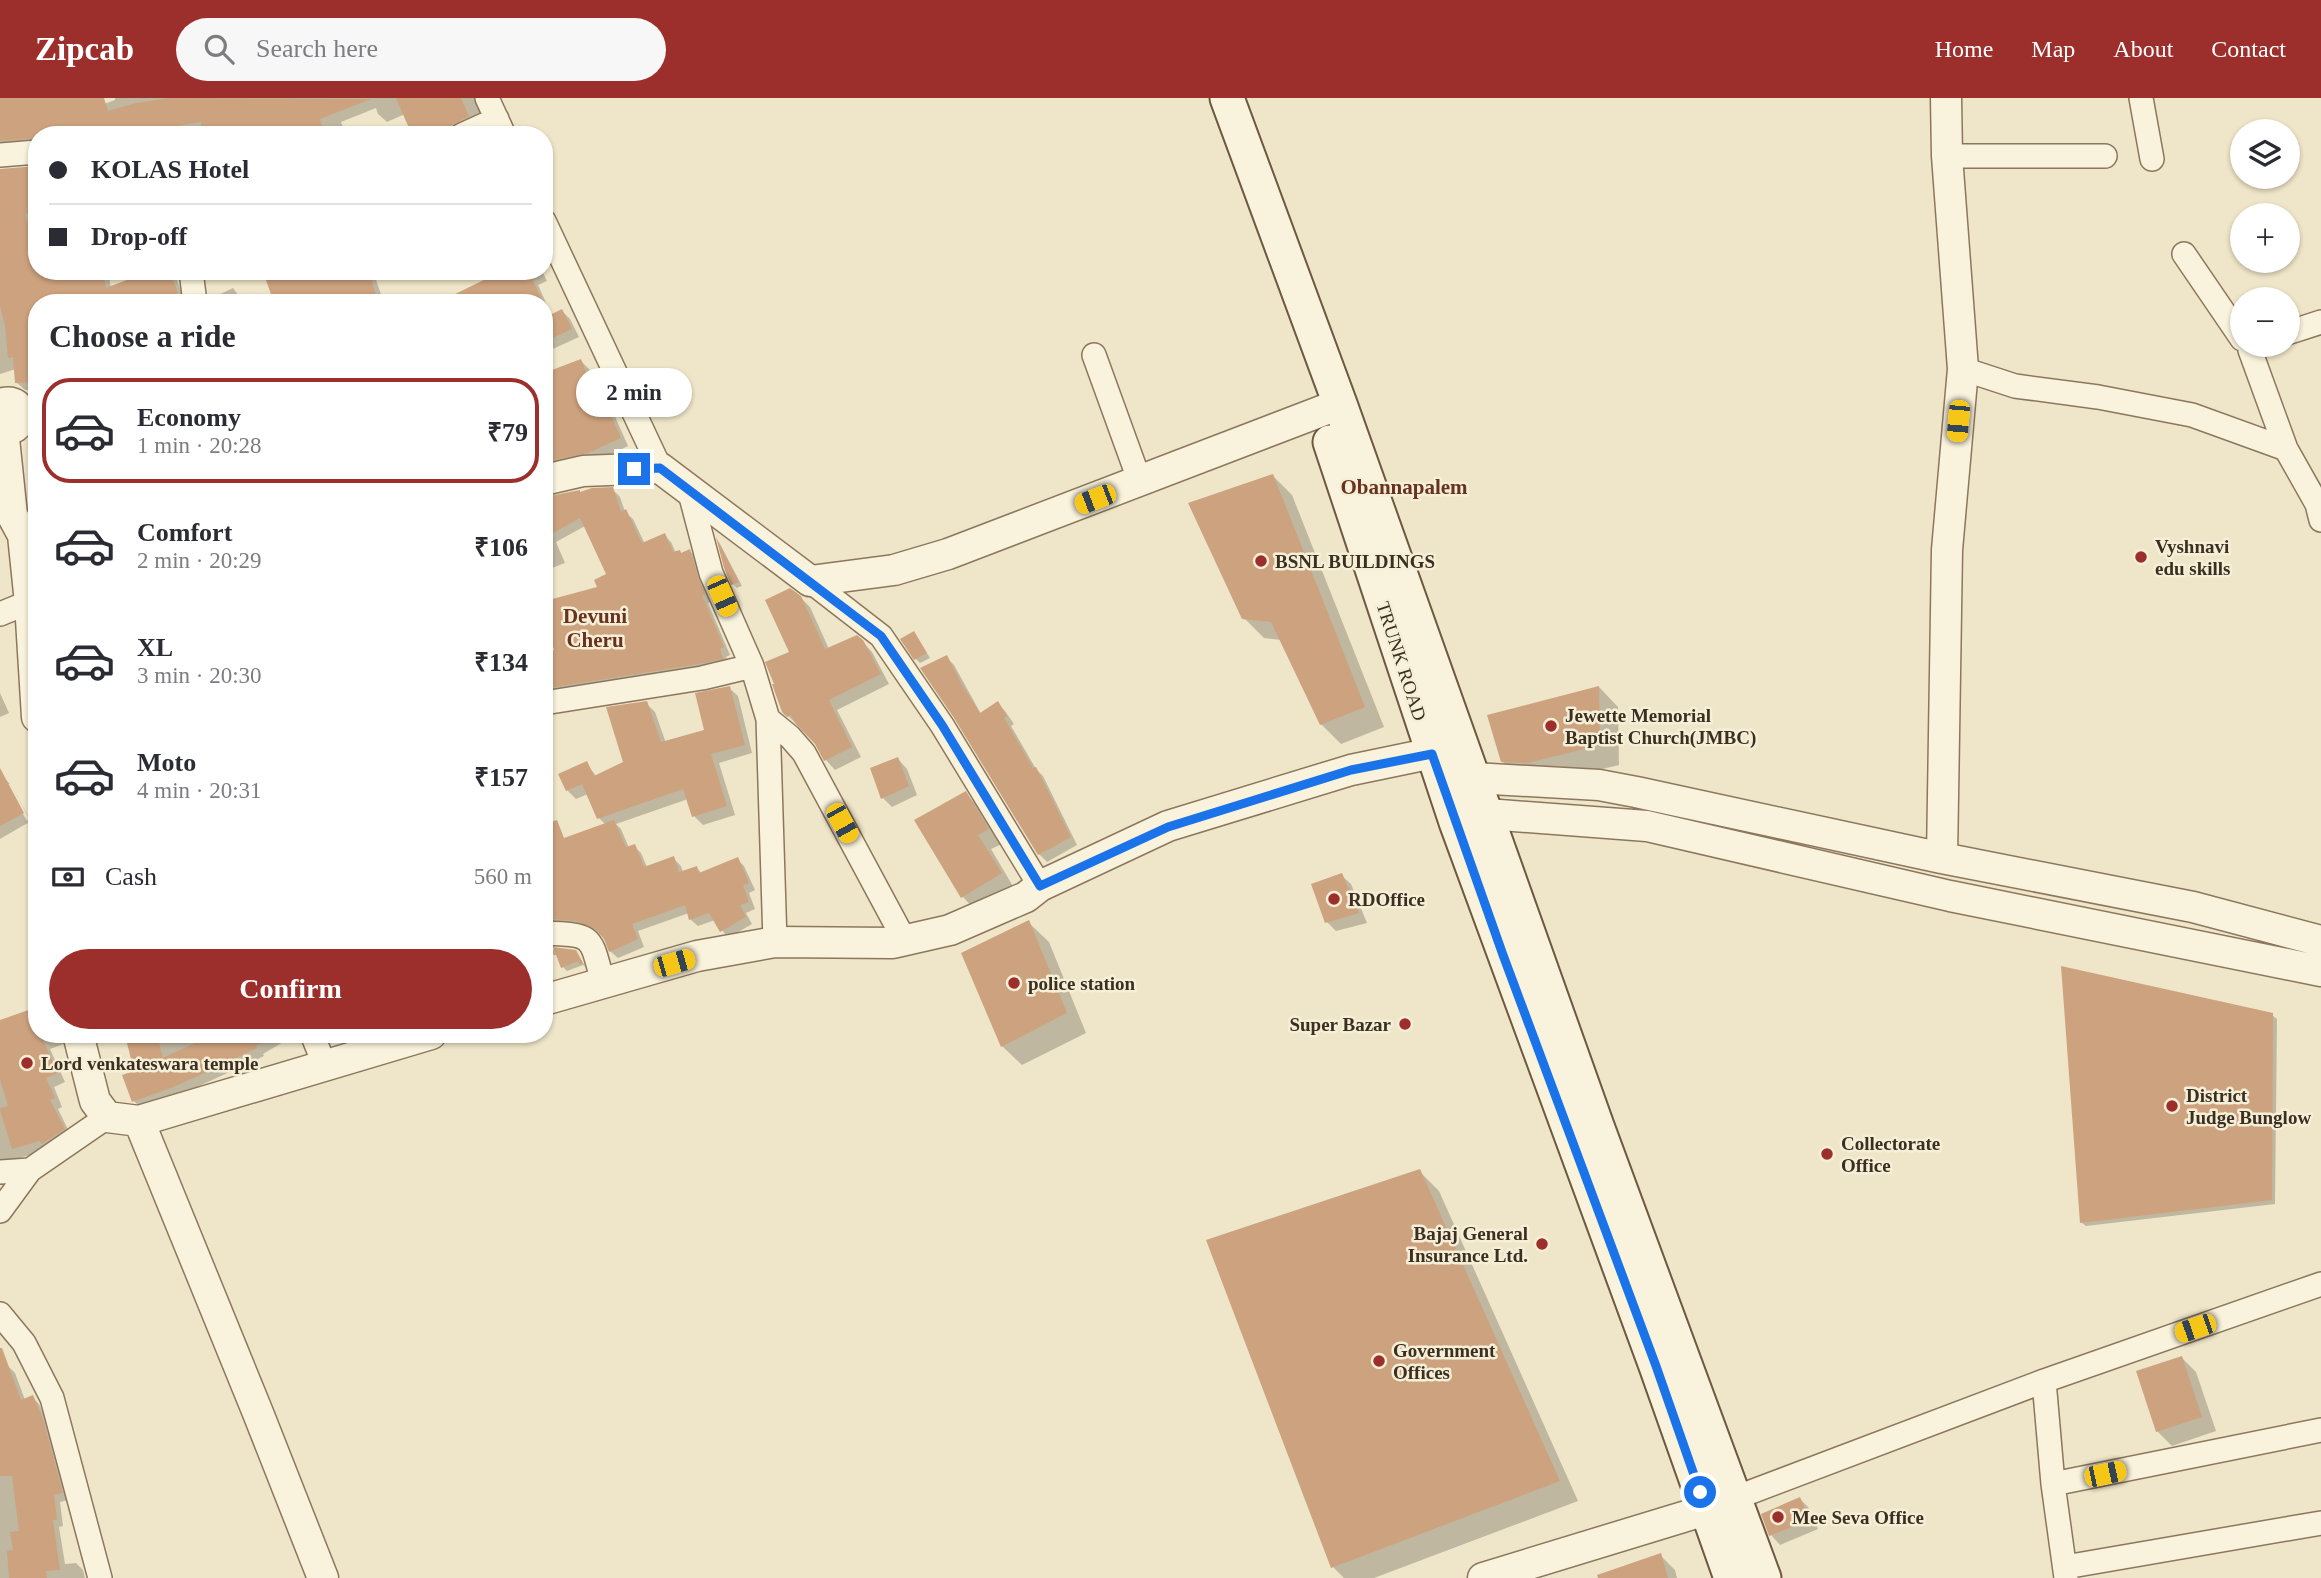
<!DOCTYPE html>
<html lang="en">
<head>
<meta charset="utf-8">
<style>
	body { margin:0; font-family:Georgia,serif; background:#f7f7f7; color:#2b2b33; height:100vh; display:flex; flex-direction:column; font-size:26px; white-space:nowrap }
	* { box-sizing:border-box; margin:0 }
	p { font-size:23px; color:#7c7c81 }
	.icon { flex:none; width:38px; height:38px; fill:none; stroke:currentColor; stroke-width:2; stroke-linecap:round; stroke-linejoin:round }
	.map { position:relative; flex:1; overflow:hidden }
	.drawer { position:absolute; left:28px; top:196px; width:525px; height:749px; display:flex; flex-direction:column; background:#fff; border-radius:28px; box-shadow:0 2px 5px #0004 }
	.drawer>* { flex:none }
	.hud { position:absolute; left:28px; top:28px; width:525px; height:154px; border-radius:28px; box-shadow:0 2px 5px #0004; display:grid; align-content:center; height:154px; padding:0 21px; background:#fff }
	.tools { position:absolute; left:2230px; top:21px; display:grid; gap:14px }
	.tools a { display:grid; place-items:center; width:70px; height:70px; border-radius:50%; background:#fff; box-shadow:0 2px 5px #0004; font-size:35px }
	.end { position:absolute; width:32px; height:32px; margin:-16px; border:9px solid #1a73e8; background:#fff; box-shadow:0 0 0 4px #fff }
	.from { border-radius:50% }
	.bubble { position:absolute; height:49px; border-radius:24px; background:#fff; box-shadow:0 2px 5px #0004; font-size:23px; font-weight:700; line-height:49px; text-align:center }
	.car { position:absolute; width:21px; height:42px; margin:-21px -10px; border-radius:9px; box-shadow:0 0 5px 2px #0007; background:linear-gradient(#f5c518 24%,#345 0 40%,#f5c518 0 76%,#345 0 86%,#f5c518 0) }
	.hud b { display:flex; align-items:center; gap:24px; height:66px; font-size:26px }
	.hud b+b { border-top:2px solid #e1e1e2 }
	.hud i { width:18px; height:18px; background:#2b2b33 }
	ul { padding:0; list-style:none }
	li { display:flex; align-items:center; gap:21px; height:105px; margin:0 14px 10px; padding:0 7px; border:4px solid transparent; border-radius:28px }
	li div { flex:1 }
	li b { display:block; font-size:26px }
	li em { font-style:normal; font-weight:700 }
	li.active { border-color:#9c2f2c }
	li>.icon { width:63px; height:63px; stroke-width:1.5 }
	h2 { padding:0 21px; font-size:32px; line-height:84px }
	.pay { display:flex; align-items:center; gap:18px; height:77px; padding:0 21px; font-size:26px }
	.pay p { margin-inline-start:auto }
	.button { display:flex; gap:14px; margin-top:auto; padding:14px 21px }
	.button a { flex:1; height:80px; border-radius:42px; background:#9c2f2c; color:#fff; font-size:28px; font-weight:700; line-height:80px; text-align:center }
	header { display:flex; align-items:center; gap:42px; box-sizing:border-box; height:98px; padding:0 35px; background:#9c2f2c; color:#fff }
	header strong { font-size:33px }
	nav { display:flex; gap:38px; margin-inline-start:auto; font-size:24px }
	.search { width:490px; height:63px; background:#f7f7f7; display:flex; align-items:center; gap:18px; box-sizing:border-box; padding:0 24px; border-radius:38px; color:#7c7c81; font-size:26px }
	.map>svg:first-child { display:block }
	.shadow { fill:#0003 }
	.building { fill:#cda27e }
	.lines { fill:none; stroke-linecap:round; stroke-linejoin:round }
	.minor-casing { stroke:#8c775d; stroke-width:26 }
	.tertiary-casing { stroke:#8c775d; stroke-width:33 }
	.secondary-casing { stroke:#6e5840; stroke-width:37 }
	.minor { stroke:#f9f2dc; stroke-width:23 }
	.tertiary { stroke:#f9f2dc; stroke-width:30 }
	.secondary { stroke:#f9f2dc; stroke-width:33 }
	.route { stroke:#1a73e8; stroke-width:9 }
	.poi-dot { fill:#9c2f2c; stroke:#f6efd8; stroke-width:2.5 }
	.labels { text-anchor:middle; stroke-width:5; stroke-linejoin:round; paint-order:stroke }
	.poi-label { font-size:19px; font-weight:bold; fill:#3c2f20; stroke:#f6efd8; text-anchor:start }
	.street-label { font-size:19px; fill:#3c2f20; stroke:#f6efd8 }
	.neighbourhood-label { font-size:21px; font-weight:bold; fill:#69311f; stroke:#f6efd8 }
</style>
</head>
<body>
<header>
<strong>Zipcab</strong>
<div class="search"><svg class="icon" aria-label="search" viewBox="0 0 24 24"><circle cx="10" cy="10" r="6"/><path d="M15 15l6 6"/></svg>Search here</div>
<nav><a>Home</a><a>Map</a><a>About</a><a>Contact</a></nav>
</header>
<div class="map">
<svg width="2321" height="1480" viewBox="0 0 2321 1480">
	<rect width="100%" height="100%" fill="#efe5c8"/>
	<path class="shadow" d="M0,0H82L87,12L115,2V0H484L483,17L459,37H413L405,16L387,24L378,16L376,10L341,24L346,37H37V48L0,55Z
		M37,70V123L32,124L37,139V173H108L111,190L155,173H171L175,177L185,203L180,205H37V292H25L16,284V271L0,276V72Z
		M298,173H373L384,205H293Z
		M499,173H542L547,183L538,187L552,218L562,213L570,221L579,239L544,255V205H428L447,196L450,200L500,176Z
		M233,190L244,205H215L212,200Z
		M581,263L589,271L592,279L599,276L607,284L615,303L609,305L628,348L597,363L544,370V277Z
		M1273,378L1292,397L1384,629L1341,646L1321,626L1282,542L1264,540L1244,520Z
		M612,391L620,399L625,414L633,421L645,446L664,437L671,444L676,455L682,457L690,453L697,460L704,488L711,504L708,505L730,557L726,559L729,568L544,600V559L557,553L608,477L585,428L556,444L565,465L544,473V409L581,396Z
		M719,444L742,488L737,490L733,486L726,470Z
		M800,499L810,509L829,551L862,543L872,554L889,586L837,612L861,659L835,672L826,662L816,645L783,613Z
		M914,535L930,560L920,565L916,561Z
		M946,559L954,567L981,616L997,605L1005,613L1014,626L1011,628L1036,671L1043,678L1077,747L1047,764L1039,756L955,619Z
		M1599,589L1618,609L1619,667L1548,684L1522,683L1502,663Z
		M729,590L738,598L752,655L719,665L735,717L703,727L694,718L688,701L616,726L621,731L629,750L634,748L641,755L647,769L673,760L681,768L683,775L697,770L702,776L737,761L744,768L755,792L749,795L755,811L746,815L752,826L728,840L715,822L698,828L690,821L689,815L638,833L644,849L618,860L610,853L602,837L597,833L570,828L544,827V794L606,727L599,720L588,696L576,701L567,692L586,665L597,679L626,665L646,605L655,614L666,645L706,633Z
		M0,595L9,615L0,619Z
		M898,661L907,671L917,697L892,709L883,700Z
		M3,679L10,686H6L27,723L30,722L11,687L31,723L0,741V681Z
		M965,695L979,709L1002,746L991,751L1014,790L976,813L963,799Z
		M1341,777L1351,786L1367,825L1336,833L1327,824Z
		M1029,825L1049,844L1086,935L1022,967L1002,948Z
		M547,851L575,854L586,869L583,867L567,873L563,869L558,857H552Z
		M2272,917L2277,921L2275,1106L2086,1128L2081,1124Z
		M0,926L37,936H62L66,945L50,951L65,984L54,989L62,1009L58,1011L72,1040L49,1051L0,1066Z
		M126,936H294L295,937L263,956L264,958L184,995L141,1010L134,1003L136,974Z
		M1419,1073L1439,1093L1578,1403L1374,1480H1344L1333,1469Z
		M2182,1260L2196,1274L2216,1333L2172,1348L2157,1333Z
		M0,1265L8,1268L15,1275L25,1302L32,1299L39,1306L50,1330L69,1402L60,1404L63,1428L59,1429L65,1466L76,1465L83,1472L85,1480H0Z
		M1800,1401L1809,1410L1818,1431L1780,1447L1771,1437Z
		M1660,1457L1675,1472L1677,1480H1599Z"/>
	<path class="building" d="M0,0H104L108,13L136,5L170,0L371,1L320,21L324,37H203L201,24L146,33L147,37H37V40L0,43Z
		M396,0H461L469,18L451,28L448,37H412Z
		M37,68V78L29,79L33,115L25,116L37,156V173H102L106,190L150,173H170L178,195L151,205H37V211L33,212L37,284L15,285L13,259L8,260L5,228L0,208V71Z
		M292,173H302L305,181L325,173H369L378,205H274L266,182Z
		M502,173H529L543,205H437Z
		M562,211L572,231L544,244V220Z
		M581,261L588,279L599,274L608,295L602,297L621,340L588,355L544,364V275Z
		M1273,376L1365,609L1320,627L1271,524L1242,521L1188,405Z
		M613,389L621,414L626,411L642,445L665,435L673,454L680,452L681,455L690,451L698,479L705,496L702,497L724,549L720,551L723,561L699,566L549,590L544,557L554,552L549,536L553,534L545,503L597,489L594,482L606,476L580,420L544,440V399L580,392V394L592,390Z
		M716,439L739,484L731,487L724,470Z
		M790,490L801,498L825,551L857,537L863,542L881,576L829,602L852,649L824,663L815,646L795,625L791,617L787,619L782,614L772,586H774L765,564L789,554L765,502Z
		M914,533L927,555L914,562L900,541Z
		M947,557L961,585L980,615L998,603L1007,618L1004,620L1033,670L1036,669L1071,739L1038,757L954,620L920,570Z
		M730,588L745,647L711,656L727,708L692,719L683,691L597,721L582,686L566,693L558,676L587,663L594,678L623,664L606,609L647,603L661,644L704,632L695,595Z
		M1599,588L1600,647L1527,665L1501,664L1487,617Z
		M898,659L909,688L881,701L870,670Z
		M0,670L24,715L0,728Z
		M966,693L989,731L978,737L1002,775L961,800L914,722Z
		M557,722L564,740L614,722L626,749L635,746L644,769L674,758L679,774L697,768L699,775L738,759L749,785L743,787L749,804L740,807L746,819L720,834L709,815L689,822L685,807L632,826L638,841L609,854L604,841L595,831L576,823L550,821L544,810V726Z
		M1342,775L1359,815L1325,825L1311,786Z
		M1029,822L1067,915L1001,949L961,855Z
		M553,849L576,852L583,865L580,866L578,863L561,870Z
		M2061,868L2273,915L2272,1102L2080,1125Z
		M37,909V936H40L58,975L46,980L55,1000L50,1002L65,1031L42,1046L40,1043L12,1051L0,1012V1010L8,1008L0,981V922Z
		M193,936H277L256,948L257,950L176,988L132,1004L122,977L134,973L127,945L157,937L163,960L197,944Z
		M1420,1071L1560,1383L1331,1470L1206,1142Z
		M0,1250H2L21,1302L33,1297L43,1321L63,1395L54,1397L57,1422H53L60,1472L46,1473L47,1480H9L7,1453L13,1452L10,1434L19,1433L12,1378H0Z
		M2182,1258L2202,1319L2156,1334L2136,1273Z
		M1800,1399L1810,1422L1769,1438L1761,1416Z
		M1661,1455L1668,1480H1598L1597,1477Z"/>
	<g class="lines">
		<defs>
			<path id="minor" d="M487,0L504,37
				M2141,0L2152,61
				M462,37L497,21
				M0,57L37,54
				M1947,58H2105
				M544,123L660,370
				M2184,156L2242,241
				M191,173L195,205
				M2287,235L2321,224
				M2262,247L2250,252L2286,351
				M1094,257L1140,384
				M1963,271L2015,288L2098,299L2192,317L2286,351L2317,406L2321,422
				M690,395L711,475L752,568L768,621L775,844
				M810,483L881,538L942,627L1040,788
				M0,516L37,501
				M544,605L702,580L752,568
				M768,621L790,639L804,655L905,843
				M544,835C595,837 590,837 603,885
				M312,936L325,968
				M0,1074L30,1072
				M0,1113L30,1072L107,1019
				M0,1216L24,1245L52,1300L100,1480
				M2044,1283L2053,1386L2066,1480
				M2053,1386L2321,1332
				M1735,1400L2044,1283L2321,1186
				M2065,1469L2321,1425"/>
			<path id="tertiary" d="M0,306C29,296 26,340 0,329
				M3,331L12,417L23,437L30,505L37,619
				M544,382L583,373L660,370L810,483L894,472L948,456L1340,306
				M1452,681L1473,680L1599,687L1636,694L1942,760L2193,809L2321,843
				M1466,721L1487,716L1647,728L1950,798L2321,873
				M1942,760L1947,452L1963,271L1947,58L1946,0
				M544,902L697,858L775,844L893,845L950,832L1026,799L1040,788L1168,728L1351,672L1457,650
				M78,936L95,1003L107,1019L139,1023L431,936
				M139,1023L258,1315L323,1480
				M1483,1480L1706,1412L1728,1403"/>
			<path id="secondary" d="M1227,0L1340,306L1597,1028L1764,1480
				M1330,344L1456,724L1656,1268L1731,1480"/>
		</defs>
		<use href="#minor" class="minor-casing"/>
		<use href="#tertiary" class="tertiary-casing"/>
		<use href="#secondary" class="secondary-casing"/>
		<use href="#minor" class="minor"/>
		<use href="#tertiary" class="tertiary"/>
		<use href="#secondary" class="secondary"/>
	</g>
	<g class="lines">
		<path class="route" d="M634,371L660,370L881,538L942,627L1040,788L1168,729L1351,672L1432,656L1503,857L1656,1268L1700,1394"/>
	</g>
	<g class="poi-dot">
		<circle cx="2141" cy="459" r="7"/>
		<circle cx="1261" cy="463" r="7"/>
		<circle cx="1551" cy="628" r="7"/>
		<circle cx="1334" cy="801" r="7"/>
		<circle cx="1014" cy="885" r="7"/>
		<circle cx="1405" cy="926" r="7"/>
		<circle cx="27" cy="965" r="7"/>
		<circle cx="2172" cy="1008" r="7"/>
		<circle cx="1827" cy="1056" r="7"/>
		<circle cx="1542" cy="1146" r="7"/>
		<circle cx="1379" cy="1263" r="7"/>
		<circle cx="1778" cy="1419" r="7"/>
	</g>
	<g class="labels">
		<g class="poi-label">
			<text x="2155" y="455">Vyshnavi<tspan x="2155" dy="22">edu skills</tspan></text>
			<text x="1275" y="470">BSNL BUILDINGS</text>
			<text x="1565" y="624">Jewette Memorial<tspan x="1565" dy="22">Baptist Church(JMBC)</tspan></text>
			<text x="1348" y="808">RDOffice</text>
			<text x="1028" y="892">police station</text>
			<text x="1391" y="933" text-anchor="end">Super Bazar</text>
			<text x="41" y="972">Lord venkateswara temple</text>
			<text x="2186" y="1004">District<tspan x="2186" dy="22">Judge Bunglow</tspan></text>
			<text x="1841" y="1052">Collectorate<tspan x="1841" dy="22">Office</tspan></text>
			<text x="1528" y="1142" text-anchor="end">Bajaj General<tspan x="1528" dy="22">Insurance Ltd.</tspan></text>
			<text x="1393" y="1259">Government<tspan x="1393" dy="22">Offices</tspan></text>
			<text x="1792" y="1426">Mee Seva Office</text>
		</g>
		<g class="street-label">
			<text transform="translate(1402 563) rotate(72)" y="7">TRUNK ROAD</text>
		</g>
		<g class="neighbourhood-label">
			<text x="1404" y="396">Obannapalem</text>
			<text x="595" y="525">Devuni<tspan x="595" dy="24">Cheru</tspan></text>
		</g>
	</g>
</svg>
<div class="tools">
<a><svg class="icon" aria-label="layers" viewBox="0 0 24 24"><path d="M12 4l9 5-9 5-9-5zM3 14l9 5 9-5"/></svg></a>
<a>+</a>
<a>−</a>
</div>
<i class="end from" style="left:1700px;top:1394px"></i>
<i class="end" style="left:634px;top:371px"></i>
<div class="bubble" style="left:576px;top:270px;width:116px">2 min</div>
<i class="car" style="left:1958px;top:323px;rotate:185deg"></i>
<i class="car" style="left:1095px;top:401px;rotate:249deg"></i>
<i class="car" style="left:722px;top:498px;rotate:156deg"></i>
<i class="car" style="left:842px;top:725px;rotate:151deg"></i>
<i class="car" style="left:674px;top:865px;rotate:74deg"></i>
<i class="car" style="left:2195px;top:1230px;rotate:251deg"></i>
<i class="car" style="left:2105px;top:1376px;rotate:78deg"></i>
<div class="hud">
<b><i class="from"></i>KOLAS Hotel</b>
<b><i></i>Drop-off</b>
</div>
<section class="drawer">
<h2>Choose a ride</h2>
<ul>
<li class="active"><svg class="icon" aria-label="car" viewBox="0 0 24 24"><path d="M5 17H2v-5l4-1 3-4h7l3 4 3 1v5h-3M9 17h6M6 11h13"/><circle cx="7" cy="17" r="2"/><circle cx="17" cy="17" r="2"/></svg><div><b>Economy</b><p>1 min · 20:28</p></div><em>₹79</em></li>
<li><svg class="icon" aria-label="car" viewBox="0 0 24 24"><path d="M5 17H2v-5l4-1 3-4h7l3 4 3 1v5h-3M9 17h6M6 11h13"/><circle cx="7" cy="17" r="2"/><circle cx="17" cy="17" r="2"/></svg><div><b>Comfort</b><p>2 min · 20:29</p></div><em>₹106</em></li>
<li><svg class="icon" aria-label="car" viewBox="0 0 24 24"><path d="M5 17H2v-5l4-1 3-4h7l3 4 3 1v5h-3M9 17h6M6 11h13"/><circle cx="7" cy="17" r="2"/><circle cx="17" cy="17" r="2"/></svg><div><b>XL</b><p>3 min · 20:30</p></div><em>₹134</em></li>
<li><svg class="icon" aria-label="car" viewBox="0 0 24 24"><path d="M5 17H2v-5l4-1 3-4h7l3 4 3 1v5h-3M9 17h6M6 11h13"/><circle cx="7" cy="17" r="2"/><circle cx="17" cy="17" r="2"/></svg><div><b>Moto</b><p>4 min · 20:31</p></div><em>₹157</em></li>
</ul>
<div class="pay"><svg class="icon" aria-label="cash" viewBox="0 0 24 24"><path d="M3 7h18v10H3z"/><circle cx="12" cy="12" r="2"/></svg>Cash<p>560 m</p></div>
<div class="button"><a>Confirm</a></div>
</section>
</div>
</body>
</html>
